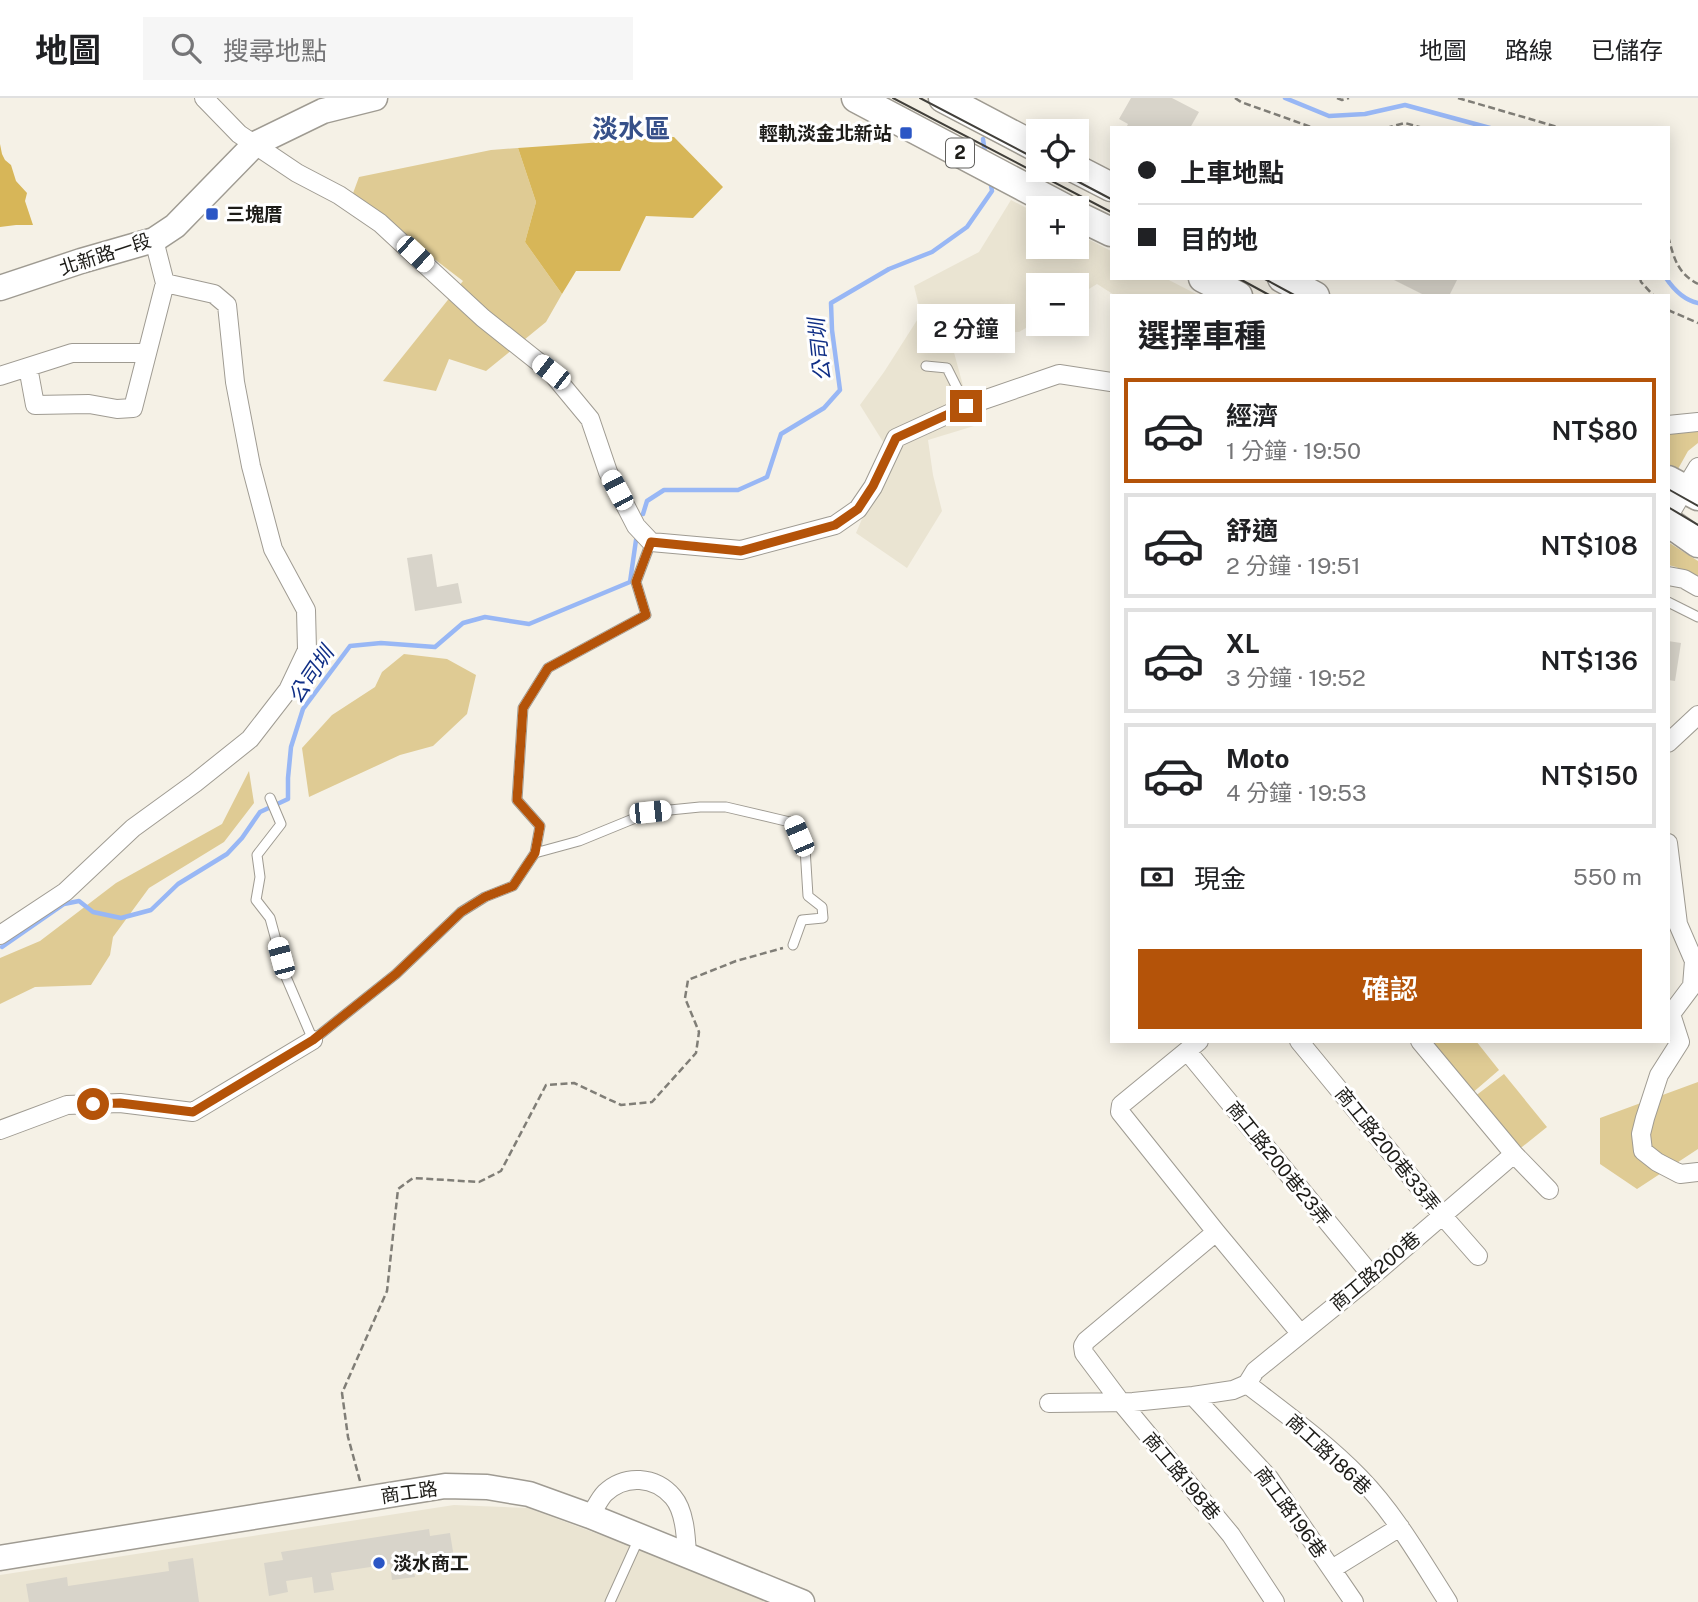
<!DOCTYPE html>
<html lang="zh-TW">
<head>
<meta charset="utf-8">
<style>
	body { margin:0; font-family:"Public Sans","Noto Sans TC",sans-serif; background:#f6f6f6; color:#202124; height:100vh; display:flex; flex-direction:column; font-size:26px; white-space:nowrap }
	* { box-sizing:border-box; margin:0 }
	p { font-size:23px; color:#757577 }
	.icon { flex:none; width:38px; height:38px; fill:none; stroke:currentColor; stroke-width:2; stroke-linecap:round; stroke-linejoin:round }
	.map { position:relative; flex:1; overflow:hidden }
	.details { position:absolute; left:1110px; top:196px; width:560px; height:749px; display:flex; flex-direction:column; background:#fff; border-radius:0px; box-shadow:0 4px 18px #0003 }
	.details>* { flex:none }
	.hud { position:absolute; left:1110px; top:28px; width:560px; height:154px; border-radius:0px; box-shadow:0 4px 18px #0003; display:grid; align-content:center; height:154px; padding:0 28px; background:#fff }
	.buttons { position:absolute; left:1026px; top:21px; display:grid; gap:14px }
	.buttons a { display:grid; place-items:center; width:63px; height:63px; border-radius:0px; background:#fff; box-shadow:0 4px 18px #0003; font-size:35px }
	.end { position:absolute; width:32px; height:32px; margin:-16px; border:9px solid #b45309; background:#fff; box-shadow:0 0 0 4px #fff }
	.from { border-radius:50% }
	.bubble { position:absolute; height:49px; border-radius:0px; background:#fff; box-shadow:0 4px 18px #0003; font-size:23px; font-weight:600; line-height:49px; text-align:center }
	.car { position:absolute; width:21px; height:42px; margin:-21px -10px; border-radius:9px; box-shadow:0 0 5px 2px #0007; background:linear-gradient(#fff 24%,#345 0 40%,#fff 0 76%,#345 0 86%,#fff 0) }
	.hud b { display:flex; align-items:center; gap:24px; height:66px; font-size:26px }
	.hud b+b { border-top:2px solid #e0e0e0 }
	.hud i { width:18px; height:18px; background:#202124 }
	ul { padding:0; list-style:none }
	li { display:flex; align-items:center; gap:21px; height:105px; margin:0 14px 10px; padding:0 14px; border:4px solid #e0e0e0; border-radius:0px }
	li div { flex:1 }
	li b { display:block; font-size:26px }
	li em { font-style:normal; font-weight:600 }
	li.current { border-color:#b45309 }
	li>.icon { width:63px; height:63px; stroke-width:1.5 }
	h2 { padding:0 28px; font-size:32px; line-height:84px }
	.pay { display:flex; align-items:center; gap:18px; height:77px; padding:0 28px; font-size:26px }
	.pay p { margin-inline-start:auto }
	.button { display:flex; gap:14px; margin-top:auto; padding:14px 28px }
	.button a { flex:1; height:80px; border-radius:0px; background:#b45309; color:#fff; font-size:28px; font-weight:600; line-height:80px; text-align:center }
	header { display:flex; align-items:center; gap:42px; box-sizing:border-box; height:98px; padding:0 35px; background:#fff; border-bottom:2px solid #e0e0e0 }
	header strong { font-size:33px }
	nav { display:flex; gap:38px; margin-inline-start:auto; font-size:24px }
	.search { width:490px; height:63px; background:#f6f6f6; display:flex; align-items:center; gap:18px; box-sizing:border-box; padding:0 24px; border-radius:0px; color:#757577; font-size:26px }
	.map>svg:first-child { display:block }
	.built { fill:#eae4d2 }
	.green { fill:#dfcb94 }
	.forest { fill:#d7b658 }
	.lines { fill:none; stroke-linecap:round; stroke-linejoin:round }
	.stream { stroke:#98b7f5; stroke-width:4.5 }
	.building { fill:#d8d4ca }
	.lane-casing { stroke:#9f9b92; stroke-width:11 }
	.street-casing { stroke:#9f9b92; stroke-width:20 }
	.secondary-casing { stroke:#9f9b92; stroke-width:27 }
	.primary-casing { stroke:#9f9b92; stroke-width:31 }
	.path { stroke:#807e77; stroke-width:2.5; stroke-dasharray:7 3.5; stroke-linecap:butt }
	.lane { stroke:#fff; stroke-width:9 }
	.street { stroke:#fff; stroke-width:18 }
	.secondary { stroke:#fff; stroke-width:24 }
	.primary { stroke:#fff; stroke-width:28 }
	.tram { stroke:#42403b; stroke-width:2 }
	.route { stroke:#b45309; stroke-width:9 }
	.poi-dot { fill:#2b56c5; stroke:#fff; stroke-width:2.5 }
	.labels { text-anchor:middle; stroke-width:6; stroke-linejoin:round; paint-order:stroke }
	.shield { fill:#fff; stroke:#61605d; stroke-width:2 }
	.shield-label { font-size:18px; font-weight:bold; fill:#1d1c18 }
	.poi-label { font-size:19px; font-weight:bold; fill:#1d1c18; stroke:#fff; text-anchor:start }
	.street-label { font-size:19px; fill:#1d1c18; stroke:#fff }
	.water-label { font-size:21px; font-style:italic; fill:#102f86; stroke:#fff }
	.district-label { font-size:26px; font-weight:bold; fill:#365089; stroke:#fff }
</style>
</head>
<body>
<header>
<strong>地圖</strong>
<div class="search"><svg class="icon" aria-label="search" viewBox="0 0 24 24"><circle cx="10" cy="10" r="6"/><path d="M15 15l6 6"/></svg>搜尋地點</div>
<nav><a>地圖</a><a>路線</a><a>已儲存</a></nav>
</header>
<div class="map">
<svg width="1698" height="1504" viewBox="0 0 1698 1504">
	<rect width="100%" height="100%" fill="#f5f1e6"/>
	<path class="built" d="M1011,102L1038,116V149H1076V135L1111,153V180H1165L1200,198H1116L1097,186L1076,199V187H1038V223L1019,234L949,236L974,328L928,342L933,377L942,413L907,470L856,435L890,355L860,307L884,274L921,216L914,188L979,154Z
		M454,1407L528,1410L781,1504H0V1477Z"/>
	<path class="green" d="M518,50L536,104L525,144L562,196L546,224L486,273L449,261L436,293L383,283L463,183L352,98L359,79L491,52Z
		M1698,331V345L1688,353L1678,371L1668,366V335Z
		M1668,444L1698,463V480L1676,469L1668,467Z
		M404,556L447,561L476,577L467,616L433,648L400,657L309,699L302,650L332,617L375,589L382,574Z
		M249,673L254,705L224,744L149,790L113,839L110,857L91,887L35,889L0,906V860L40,843L116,785L222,726Z
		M1434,943H1476L1499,972L1471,996L1430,947Z
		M1504,976L1547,1029L1517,1053L1474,999Z
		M1698,984V1051L1637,1091L1600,1066V1020Z"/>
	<path class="forest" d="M674,39L723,89L693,120L646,118L620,173H576L562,196L525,144L536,104L518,50Z
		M0,46L2,56L5,62L11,67L16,83L27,95L25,103L33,127H16L0,129Z"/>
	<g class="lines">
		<path class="stream" d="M1285,0L1329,18L1365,16L1405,7L1490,30
			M983,41L985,55
			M1666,180C1674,192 1684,202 1698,205
			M643,416L647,403L664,392H738L767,379L781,336L824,310L840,292L832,232L831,205L889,171L932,154L967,129L992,93L990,81
			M2,849L64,806L79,803L93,814L121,820L151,812L178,786L227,756L242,740L260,714L288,701V680L291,649L303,611L350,548L381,545L435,549L463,525L485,519L529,526L630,484L636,442"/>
	</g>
	<path class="building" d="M1131,0H1172L1199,14L1190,30H1126L1128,26L1119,21Z
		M1390,180H1458L1449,198H1426Z
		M432,456L437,489L458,485L462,505L415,513L407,460Z
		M1668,543L1681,545L1675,583L1668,582Z
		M429,1431L430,1438L450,1435L455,1466L437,1468L435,1459L412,1462L415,1479L392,1482L390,1466L331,1475L334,1492L314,1495L312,1479L286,1483L288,1494L269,1498L264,1465L283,1462L281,1454Z
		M193,1460L199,1504H29L26,1486L67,1479L68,1488L169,1473L168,1464Z"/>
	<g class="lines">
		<defs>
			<path id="lane" d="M926,268L947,270L966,308
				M1668,504L1698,519
				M270,700L281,726L257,757L260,779L256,802L270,820L286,879L313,942L396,876L461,814L485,799L513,788L535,755L540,728L517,702L523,610L548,570L646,517L636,484L651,444
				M535,755L579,743L650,714L700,709H726L794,725L805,750L808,798L822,809L823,820L802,822L793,847
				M610,1504L639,1440"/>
			<path id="street" d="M204,0L239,36L297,75L339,97L380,125L483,220L551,274L590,321L608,374L636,428L651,444L741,452L835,427L858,411L873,389L896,340L966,308L1059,276L1111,284
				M28,269L35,307L89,306L117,311L133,310L165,185L154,142
				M0,278L72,255H147
				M1668,327L1698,324
				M1668,419L1698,369
				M1668,478L1684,481L1698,489
				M1668,645L1698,617
				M1668,745L1678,826L1694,863L1692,888L1671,916L1680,944L1659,977L1645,1020L1641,1036L1643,1053L1657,1064L1680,1076L1698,1074
				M0,837L65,794L133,730L195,685L250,641L288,592L307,552L306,512L273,451L251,368L235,284L227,207L214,196L165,185
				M1199,943L1121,1007L1120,1014L1216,1134L1300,1235
				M1299,943L1442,1117L1478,1158
				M1420,943L1514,1056L1549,1092
				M1187,953L1372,1178
				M0,1032L67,1007L120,1005L193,1014L313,942
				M1216,1134L1086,1243L1083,1248L1084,1255L1120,1303L1231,1437L1275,1504
				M1247,1286C1286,1316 1326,1345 1360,1380C1395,1416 1421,1462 1448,1504
				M1193,1298L1269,1380L1354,1504
				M1049,1305L1133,1304L1193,1298L1233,1292L1247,1286L1255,1273L1372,1178L1514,1056
				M590,1418C595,1411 599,1401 605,1395C625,1376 655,1378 673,1399C685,1413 686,1439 687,1457
				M1332,1471L1400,1429"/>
			<path id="secondary" d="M0,190L81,163L154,142L175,128L255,46L323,13L375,0
				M0,1460L445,1388L487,1389L529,1396L590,1418L802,1504"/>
			<path id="primary" d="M856,0L1064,110
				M943,0L1038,50
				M1076,71L1111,89
				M1076,117L1111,134
				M1203,180L1238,198
				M1282,180L1315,198
				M1668,382L1698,398
				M1668,424L1698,445"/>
		</defs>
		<use href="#lane" class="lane-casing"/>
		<use href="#street" class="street-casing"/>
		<use href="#secondary" class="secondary-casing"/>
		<use href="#primary" class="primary-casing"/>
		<path class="path" d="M1235,0L1241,4L1314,30
			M1337,0L1342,2L1349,0
			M1458,0L1561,30
			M1386,30L1405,25L1423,30
			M1668,138C1674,160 1677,175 1698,186
			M1640,180L1641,184L1654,198
			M1668,212L1698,225
			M360,1383L348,1339L342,1295L387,1193L398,1091L413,1080L479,1084L501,1073L546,987L574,985L621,1007L652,1004L696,955L699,934L685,900L688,882L736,863L783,850"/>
		<use href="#lane" class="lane"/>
		<use href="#street" class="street"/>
		<use href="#secondary" class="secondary"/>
		<use href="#primary" class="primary"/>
		<path class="tram" d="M893,0L1111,114
			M920,0L1038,62
			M1056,72L1111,101
			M1238,180L1271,198
			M1263,180L1296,198
			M1668,391L1698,408
			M1668,409L1698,427"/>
	</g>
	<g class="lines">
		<path class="route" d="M93,1006L120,1005L193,1014L313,942L396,876L461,814L485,799L513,788L535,755L540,728L517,702L523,610L548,570L646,517L636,484L651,444L741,453L835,427L858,411L873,388L896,340L966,308"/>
	</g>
	<g class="poi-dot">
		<rect x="899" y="28" width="14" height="14" rx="3.5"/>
		<rect x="205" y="109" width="14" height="14" rx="3.5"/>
		<circle cx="379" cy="1465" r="7"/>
	</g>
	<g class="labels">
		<rect class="shield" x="946" y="40.5" width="28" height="29" rx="5"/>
		<g class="shield-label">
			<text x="960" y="61">2</text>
		</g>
		<g class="poi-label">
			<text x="892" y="42" text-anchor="end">輕軌淡金北新站</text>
			<text x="226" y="123">三塊厝</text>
			<text x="393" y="1472">淡水商工</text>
		</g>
		<g class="street-label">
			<text transform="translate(105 156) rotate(-18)" y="7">北新路一段</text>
			<text transform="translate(1388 1051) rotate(51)" y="7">商工路200巷33弄</text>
			<text transform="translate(1279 1065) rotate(51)" y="7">商工路200巷23弄</text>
			<text transform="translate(1375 1173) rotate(-40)" y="7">商工路200巷</text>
			<text transform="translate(1329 1356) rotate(43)" y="7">商工路186巷</text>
			<text transform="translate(1182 1378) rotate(50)" y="7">商工路198巷</text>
			<text transform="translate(409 1394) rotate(-8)" y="7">商工路</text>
			<text transform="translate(1291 1414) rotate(54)" y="7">商工路196巷</text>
		</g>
		<g class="water-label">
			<text transform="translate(820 252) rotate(-96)" y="7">公司圳</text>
			<text transform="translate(311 577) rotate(-56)" y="7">公司圳</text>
		</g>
		<g class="district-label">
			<text x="631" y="40">淡水區</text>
		</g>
	</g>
</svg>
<div class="buttons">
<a><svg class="icon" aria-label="locate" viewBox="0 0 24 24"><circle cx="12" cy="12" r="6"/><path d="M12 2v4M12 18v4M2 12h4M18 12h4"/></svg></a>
<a>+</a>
<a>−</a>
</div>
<i class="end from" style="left:93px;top:1006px"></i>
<i class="end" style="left:966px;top:308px"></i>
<div class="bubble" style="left:917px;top:206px;width:98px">2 分鐘</div>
<i class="car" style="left:415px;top:156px;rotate:133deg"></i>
<i class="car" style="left:551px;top:274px;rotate:308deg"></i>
<i class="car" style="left:617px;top:392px;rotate:332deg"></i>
<i class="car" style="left:650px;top:714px;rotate:84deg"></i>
<i class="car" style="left:799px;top:738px;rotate:337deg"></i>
<i class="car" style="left:281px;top:860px;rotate:345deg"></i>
<div class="hud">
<b><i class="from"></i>上車地點</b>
<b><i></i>目的地</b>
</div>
<section class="details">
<h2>選擇車種</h2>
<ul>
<li class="current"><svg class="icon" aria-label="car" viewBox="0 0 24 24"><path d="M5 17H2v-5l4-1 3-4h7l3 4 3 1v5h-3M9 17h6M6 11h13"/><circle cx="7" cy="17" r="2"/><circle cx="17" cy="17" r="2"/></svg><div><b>經濟</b><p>1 分鐘 · 19:50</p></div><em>NT$80</em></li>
<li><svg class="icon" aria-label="car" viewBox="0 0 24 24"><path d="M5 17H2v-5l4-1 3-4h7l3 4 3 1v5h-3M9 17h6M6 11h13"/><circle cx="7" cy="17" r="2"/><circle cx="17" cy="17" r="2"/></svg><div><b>舒適</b><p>2 分鐘 · 19:51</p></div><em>NT$108</em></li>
<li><svg class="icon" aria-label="car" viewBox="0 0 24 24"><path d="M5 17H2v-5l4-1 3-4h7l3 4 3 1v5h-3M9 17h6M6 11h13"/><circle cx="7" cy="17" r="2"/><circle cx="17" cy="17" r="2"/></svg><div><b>XL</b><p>3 分鐘 · 19:52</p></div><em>NT$136</em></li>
<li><svg class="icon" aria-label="car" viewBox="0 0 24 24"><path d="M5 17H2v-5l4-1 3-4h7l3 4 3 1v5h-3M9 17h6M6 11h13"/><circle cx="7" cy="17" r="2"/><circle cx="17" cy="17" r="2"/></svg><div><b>Moto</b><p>4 分鐘 · 19:53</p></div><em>NT$150</em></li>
</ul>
<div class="pay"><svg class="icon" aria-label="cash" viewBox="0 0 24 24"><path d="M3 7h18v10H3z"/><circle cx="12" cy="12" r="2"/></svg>現金<p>550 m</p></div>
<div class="button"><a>確認</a></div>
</section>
</div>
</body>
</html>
